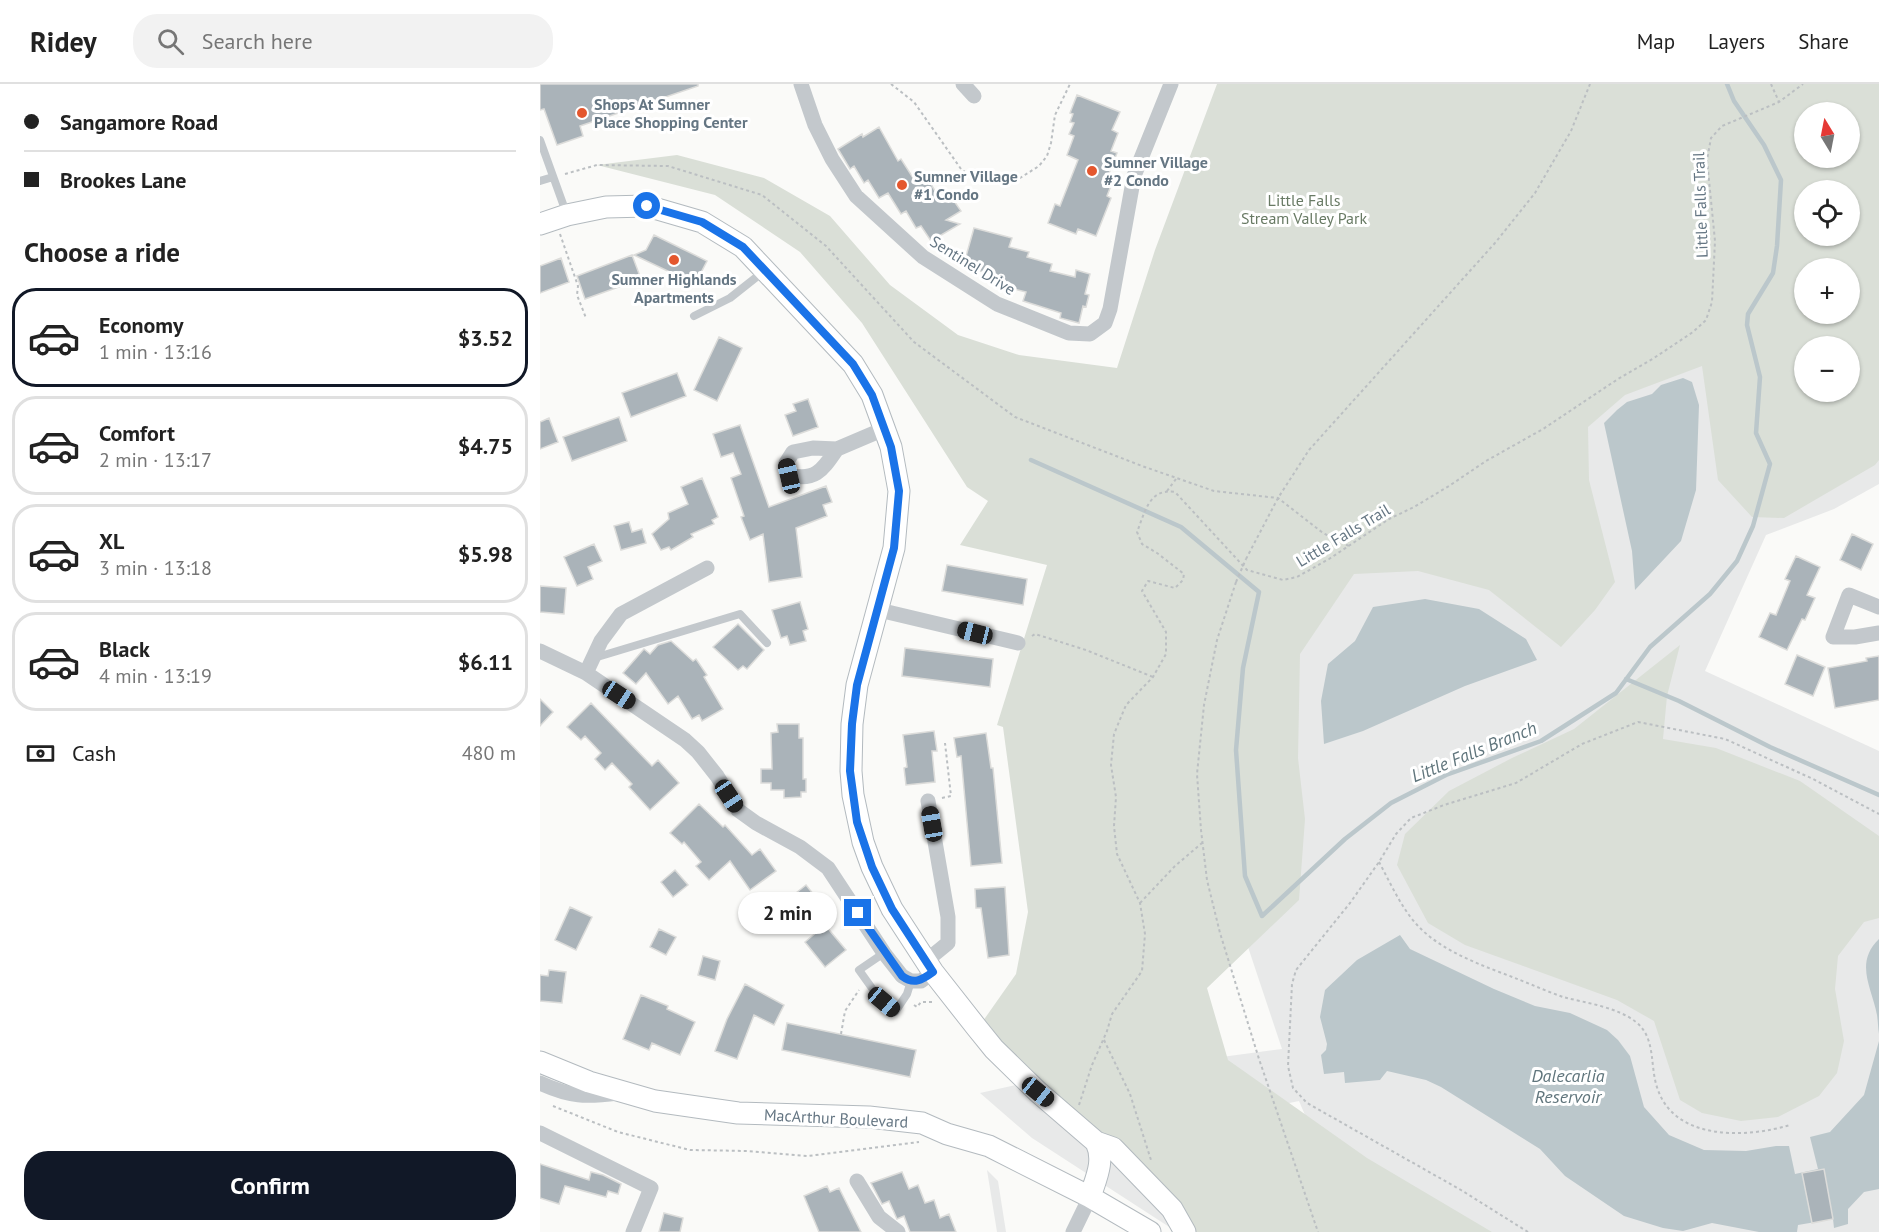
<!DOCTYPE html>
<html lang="en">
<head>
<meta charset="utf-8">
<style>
	body { margin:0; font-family:"PT Sans",sans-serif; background:#f2f2f2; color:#222; height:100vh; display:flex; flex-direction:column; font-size:22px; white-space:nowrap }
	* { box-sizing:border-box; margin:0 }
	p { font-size:20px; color:#767676 }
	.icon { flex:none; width:33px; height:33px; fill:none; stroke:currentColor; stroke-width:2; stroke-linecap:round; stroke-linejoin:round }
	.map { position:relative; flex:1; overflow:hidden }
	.panel { display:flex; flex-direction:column; background:#fff; width:540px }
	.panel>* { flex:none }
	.top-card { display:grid; align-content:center; height:132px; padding:0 24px; background:#fff }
	.needle { width:39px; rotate:350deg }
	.tools { position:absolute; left:1254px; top:18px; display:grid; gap:12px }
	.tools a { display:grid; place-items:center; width:66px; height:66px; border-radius:50%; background:#fff; box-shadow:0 2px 4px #0004; font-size:30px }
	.end { position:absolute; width:27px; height:27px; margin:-14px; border:8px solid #1a73e8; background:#fff; box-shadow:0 0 0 3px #fff }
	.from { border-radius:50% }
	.bubble { position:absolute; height:42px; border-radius:21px; background:#fff; box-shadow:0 2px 4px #0004; font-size:20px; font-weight:600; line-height:42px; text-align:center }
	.car { position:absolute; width:18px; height:36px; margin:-18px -9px; border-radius:8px; box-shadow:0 0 4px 2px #0007; background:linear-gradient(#222 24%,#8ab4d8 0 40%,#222 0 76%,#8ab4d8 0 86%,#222 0) }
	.top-card b { display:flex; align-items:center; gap:21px; height:57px; font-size:22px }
	.top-card b+b { border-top:2px solid #e0e0e0 }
	.top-card i { width:15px; height:15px; background:#222 }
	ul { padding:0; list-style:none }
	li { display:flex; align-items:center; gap:18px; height:99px; margin:0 12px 9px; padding:0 12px; border:3px solid #e0e0e0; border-radius:24px }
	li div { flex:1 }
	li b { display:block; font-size:22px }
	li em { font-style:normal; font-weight:600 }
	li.selected { border-color:#111827 }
	li>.icon { width:54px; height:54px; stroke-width:1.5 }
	h2 { padding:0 24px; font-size:27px; line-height:72px }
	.pay { display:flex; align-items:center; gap:15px; height:66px; padding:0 24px; font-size:22px }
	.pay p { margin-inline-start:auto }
	.button { display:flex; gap:12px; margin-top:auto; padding:12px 24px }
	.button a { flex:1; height:69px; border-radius:24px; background:#111827; color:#fff; font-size:24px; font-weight:600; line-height:69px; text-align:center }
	header { display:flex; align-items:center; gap:36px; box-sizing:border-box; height:84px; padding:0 30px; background:#fff; border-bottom:2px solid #e0e0e0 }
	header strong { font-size:28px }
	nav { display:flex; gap:33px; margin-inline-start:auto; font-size:21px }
	.search { width:420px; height:54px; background:#f2f2f2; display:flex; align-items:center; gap:15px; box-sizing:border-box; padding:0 21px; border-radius:24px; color:#767676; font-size:22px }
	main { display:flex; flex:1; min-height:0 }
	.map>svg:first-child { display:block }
	.built { fill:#e8e9e9 }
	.green { fill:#dadfd7; fill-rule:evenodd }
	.water { fill:#bbc7cb }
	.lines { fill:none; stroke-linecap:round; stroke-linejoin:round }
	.stream { stroke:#bbc7cb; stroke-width:4.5 }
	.building { fill:#aab3b9; stroke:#dcdcda; stroke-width:1.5 }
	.secondary-casing { stroke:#b3babf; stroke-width:23 }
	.path { stroke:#bbbfc2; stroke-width:2; stroke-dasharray:3 3; stroke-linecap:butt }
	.lane { stroke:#c3c8cc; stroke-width:8 }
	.street { stroke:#c3c8cc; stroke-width:15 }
	.secondary { stroke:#fff; stroke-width:21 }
	.path-bridge { stroke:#bbbfc2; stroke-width:2; stroke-dasharray:3 3; stroke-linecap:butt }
	.route { stroke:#1a73e8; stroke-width:8 }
	.poi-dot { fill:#e4572e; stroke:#fff; stroke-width:2 }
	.labels { text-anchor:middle; stroke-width:6; stroke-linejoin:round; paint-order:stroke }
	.poi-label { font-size:16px; font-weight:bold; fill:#657683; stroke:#fff; text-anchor:start }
	.park-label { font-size:16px; fill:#687a64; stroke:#fff }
	.street-label { font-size:16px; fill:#657683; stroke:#fff }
	.water-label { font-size:18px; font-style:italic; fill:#60757c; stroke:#fff }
</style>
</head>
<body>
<header>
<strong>Ridey</strong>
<div class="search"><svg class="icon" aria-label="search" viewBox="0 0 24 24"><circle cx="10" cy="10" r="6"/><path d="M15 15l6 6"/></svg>Search here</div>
<nav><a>Map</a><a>Layers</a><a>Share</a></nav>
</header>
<main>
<section class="panel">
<div class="top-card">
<b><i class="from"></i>Sangamore Road</b>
<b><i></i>Brookes Lane</b>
</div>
<h2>Choose a ride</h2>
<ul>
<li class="selected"><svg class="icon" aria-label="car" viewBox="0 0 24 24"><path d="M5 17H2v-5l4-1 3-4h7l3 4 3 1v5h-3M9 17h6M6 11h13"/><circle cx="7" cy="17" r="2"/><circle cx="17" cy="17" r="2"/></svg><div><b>Economy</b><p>1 min · 13:16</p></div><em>$3.52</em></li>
<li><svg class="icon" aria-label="car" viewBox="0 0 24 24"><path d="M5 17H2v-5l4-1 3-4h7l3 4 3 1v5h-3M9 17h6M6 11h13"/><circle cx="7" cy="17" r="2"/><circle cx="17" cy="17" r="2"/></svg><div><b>Comfort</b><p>2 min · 13:17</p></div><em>$4.75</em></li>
<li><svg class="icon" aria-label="car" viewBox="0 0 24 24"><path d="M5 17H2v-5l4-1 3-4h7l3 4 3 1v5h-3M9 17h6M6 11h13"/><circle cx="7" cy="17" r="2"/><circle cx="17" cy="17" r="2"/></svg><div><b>XL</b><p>3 min · 13:18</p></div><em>$5.98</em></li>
<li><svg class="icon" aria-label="car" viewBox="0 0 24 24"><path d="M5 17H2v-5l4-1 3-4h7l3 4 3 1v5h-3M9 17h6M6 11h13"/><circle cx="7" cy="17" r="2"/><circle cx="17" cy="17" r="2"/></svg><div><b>Black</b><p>4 min · 13:19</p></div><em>$6.11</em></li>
</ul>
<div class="pay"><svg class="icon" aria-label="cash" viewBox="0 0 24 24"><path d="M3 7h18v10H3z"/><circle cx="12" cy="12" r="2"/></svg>Cash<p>480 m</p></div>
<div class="button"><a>Confirm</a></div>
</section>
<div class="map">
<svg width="1339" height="1148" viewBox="0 0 1339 1148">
	<rect width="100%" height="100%" fill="#fafaf8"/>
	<path class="built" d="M1156,251L1264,308L1339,319V400L1294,425L1226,451L1165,587L1339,667V1148H815L759,1017L720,1025L637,1148L492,1054L440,1009L480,1000L742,965L696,827L714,527Z
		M447,1086L458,1097L466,1148H457Z"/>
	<path class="green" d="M677,0H1339V376L1335,381L1244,434L1212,433L1178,396L1162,282L1085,311L1048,343L1049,396L1075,498L1055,526L1021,563L949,506L878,487L814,490L760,570L758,674L765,735L759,816L667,904L688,976L827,1074L952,1148H654L575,1059L535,1029L486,985L443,937L476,890L488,828L463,643L457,641L507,481L420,461L448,417L427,403L322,239L260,168L175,111L57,81L137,71L224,94L290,132L350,201L418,251L479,271L577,284L615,166ZM1264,28H1310V74H1264ZM1264,106H1310V152H1264ZM1264,184H1310V230H1264ZM1264,262H1310V308H1264Z
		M1140,561L1127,612L1123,655L1176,664L1260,697L1339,752V834L1324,838L1298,872L1295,905L1304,957L1297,989L1279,1012L1238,1033L1201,1037L1162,1029L1140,1016L1114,937L1077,916L925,861L888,839L857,781L865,750L909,707L972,674L1034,645Z"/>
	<path class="water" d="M1143,294L1152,298L1159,321L1156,406L1141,457L1095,506L1092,467L1064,339L1077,326L1087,318L1112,310L1121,301Z
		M885,515L939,525L986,555L997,576L925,602L823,647L784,660L781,617L788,580L815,557L833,523Z
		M860,851L870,865L954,905L995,922L1030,929L1067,946L1078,956L1090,972L1104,1023L1129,1051L1164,1066L1206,1067L1236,1062H1249L1255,1090L1278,1085L1270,1053L1290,1048L1324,1011L1339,957V1105L1324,1108L1308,1125V1140L1294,1144L1293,1135L1258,1141L1257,1148H1219L1172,1139L1143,1147L1123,1144L1084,1132L1025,1092L1000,1065L901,1003L886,996L847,987L840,996L805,999L804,988L784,990L781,971L786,966L787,960L780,933L785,906L817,876Z
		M1339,855V950C1338,944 1338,937 1337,931C1332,904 1314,879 1339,855Z"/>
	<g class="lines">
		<path class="stream" d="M491,376L641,443L719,508L703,584L696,666L705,792L722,832L805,755L851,719L906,691L1001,657L1076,609L1110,563L1170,510L1197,477L1213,442L1230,380L1216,349L1220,293L1207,241L1208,230L1233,189L1237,162L1241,96L1224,61L1194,17L1187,0
			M1086,595L1139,617L1230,663L1339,711"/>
	</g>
	<path class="building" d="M0,0H158V2L40,42L43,52L17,61L4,25L0,26Z
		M537,11L580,28L572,46L578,49L571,67L577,69L568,92L574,94L567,112L571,114L556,152L538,145L536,150L508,139L515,120L520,122L538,76L527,71L534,52L529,50L534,39L530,38L533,30L530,29Z
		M339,43L358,77L361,75L375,97L385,90L395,107L399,104L407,117L412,114L421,127L406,136L420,140L391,157L381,142L376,144L366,127L361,130L348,109L339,114L328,96L324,99L314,82L310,85L298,65L322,50L323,53Z
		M434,144L472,154L469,163L489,168L487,173L512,180L510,187L535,193L536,186L550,190L545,210L549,211L546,223L543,222L539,239L520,234L521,229L483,217L486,208L461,202V198L443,194L444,188L423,183Z
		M114,151L167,177L155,200L94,171L106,166Z
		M92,171L101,195L45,215L37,192Z
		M21,174L29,198L0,209V182Z
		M179,253L202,264L177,317L154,306Z
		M137,289L146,312L91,333L82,309Z
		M268,315L278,343L253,352L245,331L256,327L253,320Z
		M79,333L87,357L32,377L23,353Z
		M9,334L18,358L0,365V338Z
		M200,341L229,423L286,402L292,418L283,421L287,432L256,444L262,493L229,498L223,450L210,456L201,433L204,432L191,394L201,390L193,369L181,373L173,350Z
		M162,394L178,433L172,436L174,440L151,450L153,453L131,466L129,463L121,466L112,450L129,435L128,429L148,420L141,403Z
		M89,438L92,448L102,445L106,459L81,466L74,442Z
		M1312,450L1333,460L1321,486L1300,476Z
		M54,460L62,477L48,483L53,495L37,502L24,473Z
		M1256,472L1280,483L1267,511L1275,514L1265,536L1262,535L1247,566L1219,553L1230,529L1236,531L1250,497L1245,495Z
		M407,481L487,495L483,521L402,507Z
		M0,502L26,504L24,530L0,528Z
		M260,518L268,545L263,547L266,557L250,561L247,552L241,554L232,526Z
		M198,540L224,566L207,585L203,582L198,586L173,563Z
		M131,557L153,577L156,575L167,591L164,593L183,625L162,637L159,631L152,635L138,612L128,620L106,589L96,600L83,589L104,565L110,570L118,561Z
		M365,564L453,575L450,603L362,592Z
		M1257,571L1285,583L1273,612L1245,600Z
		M1339,572V616L1295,624L1288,584L1327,577L1326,574Z
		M0,615L13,628L0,642Z
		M51,619L112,682L118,676L139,699L110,726L89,703L92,700L72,679L65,686L55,675L61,669L45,652L41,656L27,643Z
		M237,640H259V654H263V695H266V708H261V713L244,714V706H231V699H221V685H232L231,649L238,648Z
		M394,647L397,667H392L395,698L366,701L364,684L367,683L363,651Z
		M446,649L451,684H453L462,779L431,782L421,672L417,673L414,654Z
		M159,720L183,743L185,741L212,771L220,765L236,787L210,806L190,777L169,796L156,782L161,778L144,758L142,760L130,749Z
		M135,786L148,801L133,813L121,798Z
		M266,801L278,816L254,834L242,820Z
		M465,803L469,871L448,874L441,824H436L435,805Z
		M30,823L52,833L36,866L15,856Z
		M285,841L306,866L285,883L265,858Z
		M119,845L136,853L126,871L110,863Z
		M163,872L180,877L175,896L158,891Z
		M9,886L26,888L22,919L0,917V891L8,892Z
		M205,900L244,921L234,941L214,931L197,975L175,967L187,935Z
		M101,911L128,922L127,925L155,938L140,971L112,959L109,966L83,955Z
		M247,939L376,966L370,993L242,966Z
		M0,1080L49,1096L51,1088L63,1091L81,1100L78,1110L68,1107L66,1113L25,1102L19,1120L0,1114Z
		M1284,1085L1293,1135L1272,1139L1262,1089Z
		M362,1088L369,1105L378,1101L385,1119L394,1116L400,1134L409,1130L416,1148H370L364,1132L357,1135L349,1117L342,1120L331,1099Z
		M287,1102L290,1108L299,1104L321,1148H279L264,1112Z
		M124,1129L143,1134L140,1148H119Z"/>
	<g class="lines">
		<defs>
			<path id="secondary" d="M0,140L27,131L66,123L107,122L162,138L203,163L313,280L332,311L351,363L359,407L354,464L317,601L312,640L311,687L313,711L323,758L332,783L352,825L393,888L437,944L454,965L498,1008L556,1058C565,1077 556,1094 550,1113
				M0,978L49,998L115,1017L198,1029L329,1033L382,1039L407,1050L449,1062L550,1113L610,1148
				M556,1058L573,1064L632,1125L645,1148"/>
		</defs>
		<use href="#secondary" class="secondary-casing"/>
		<path class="path" d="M351,0L374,18L421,85L437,97L451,98L480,94L499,82L507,72L511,59L515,31L530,0
			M1231,0L1239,18
			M25,90L57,81L128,82L222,111L286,162L374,258L475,333L602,382L674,407L738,414L783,449L809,462
			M20,150L38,202L37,211L46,234
			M627,407L636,395
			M706,475L738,414L769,366L955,159L995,109L1031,47L1050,0
			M696,498L677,556L664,621L657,690L661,746L667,796L680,849L719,975L778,1148
			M492,552L495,550L546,566L613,593
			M402,714L411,712L405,659
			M839,778C851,800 862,826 880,844C906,870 947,883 980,896C995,902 1009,908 1023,913C1046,919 1077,923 1096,938C1117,955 1109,983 1118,1006C1136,1057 1207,1054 1250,1041
			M600,819L635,782L662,759
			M374,921L377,923L381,918H393
			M301,950L305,927L319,906
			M564,956L590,1010L611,1076
			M539,1021L552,981L567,947L572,930L602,887L605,850L600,819L577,770L574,742L576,713L571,681L574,650L586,621L613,593L626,570V548L602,507L608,497L635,504L643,496L644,490L617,469L602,460L597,448C605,428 609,404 635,408L707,486L743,496L757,493L789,475L849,435L874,423L909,402L946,377L1003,345L1078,295L1114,274L1153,248L1166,236L1172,218L1175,157L1167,76L1171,54L1182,42L1239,18L1263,0
			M13,1022L78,1048L150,1066L208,1067L268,1072L379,1058
			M988,1148L921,1106L767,1019L753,1004L748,982L752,900L756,886L810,819L839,778L856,750L871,734L904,721L976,699L1042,660L1098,638L1185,655L1273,695L1339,730"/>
		<path class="lane" d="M0,56L27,131
			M0,97L13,93
			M154,232L190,214L223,188
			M54,574L200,530L227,559
			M344,869L319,886L334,907L355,928L367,910L371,897"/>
		<path class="street" d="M261,0L275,41L292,75L316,112L383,173L457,220L529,249L550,250L565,239L570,225L594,92L631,0
			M423,0L434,12
			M297,365C283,385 276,398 249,391L246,379L253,368L273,364L297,365L344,345
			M1339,523L1309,511L1293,553H1315L1339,549
			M339,526L478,559
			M0,567L46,589L145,656L158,668L177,692L198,726L216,739L260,763L288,784L344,869L362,892L371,897H381L393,888
			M46,589L61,557L81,530L167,484
			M386,877L408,859V833L388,717
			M0,999C30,1013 46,1013 78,1009
			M0,1049L111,1104L93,1148
			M317,1097L339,1133L358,1148
			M533,1148L550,1113"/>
		<use href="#secondary" class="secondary"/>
		<path class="path-bridge" d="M696,498L706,475"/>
	</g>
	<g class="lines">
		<path class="route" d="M107,122L162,138L203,163L313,280L332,311L351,363L359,407L354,464L317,601L312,640L310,687L317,738L332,783L352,825L393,888C382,896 374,901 362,892L318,829"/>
	</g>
	<g class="poi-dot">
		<circle cx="42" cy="29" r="6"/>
		<circle cx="552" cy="87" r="6"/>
		<circle cx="362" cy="101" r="6"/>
		<circle cx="134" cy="176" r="6"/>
	</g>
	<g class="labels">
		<g class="poi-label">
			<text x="54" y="26">Shops At Sumner<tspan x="54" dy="18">Place Shopping Center</tspan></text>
			<text x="564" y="84">Sumner Village<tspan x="564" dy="18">#2 Condo</tspan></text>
			<text x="374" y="98">Sumner Village<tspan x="374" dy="18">#1 Condo</tspan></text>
			<text x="134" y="201" text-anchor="middle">Sumner Highlands<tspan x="134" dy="18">Apartments</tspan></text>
		</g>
		<g class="park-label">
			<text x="764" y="122">Little Falls<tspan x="764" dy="18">Stream Valley Park</tspan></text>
		</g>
		<g class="street-label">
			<text transform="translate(1160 121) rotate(-92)" y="6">Little Falls Trail</text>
			<text transform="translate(433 181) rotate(32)" y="6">Sentinel Drive</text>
			<text transform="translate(803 451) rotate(-31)" y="6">Little Falls Trail</text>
			<text transform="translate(296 1034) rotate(3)" y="6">MacArthur Boulevard</text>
		</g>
		<g class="water-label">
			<text transform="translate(934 668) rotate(-22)" y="6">Little Falls Branch</text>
			<text x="1028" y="998">Dalecarlia<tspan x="1028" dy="21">Reservoir</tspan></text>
		</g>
	</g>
</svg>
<div class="tools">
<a><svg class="needle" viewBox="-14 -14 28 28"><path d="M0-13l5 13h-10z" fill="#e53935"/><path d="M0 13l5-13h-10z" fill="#767676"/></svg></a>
<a><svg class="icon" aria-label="locate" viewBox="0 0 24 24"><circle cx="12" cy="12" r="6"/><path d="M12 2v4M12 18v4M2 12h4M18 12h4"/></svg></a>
<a>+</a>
<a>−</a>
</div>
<i class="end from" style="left:107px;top:122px"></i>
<i class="end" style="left:318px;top:829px"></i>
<div class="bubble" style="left:198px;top:808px;width:99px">2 min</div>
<i class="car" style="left:249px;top:392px;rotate:347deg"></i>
<i class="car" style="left:435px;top:549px;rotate:284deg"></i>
<i class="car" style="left:79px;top:611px;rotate:123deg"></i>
<i class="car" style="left:189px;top:712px;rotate:146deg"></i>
<i class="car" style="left:392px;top:740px;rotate:350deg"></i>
<i class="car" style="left:344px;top:918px;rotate:130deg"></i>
<i class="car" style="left:498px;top:1008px;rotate:129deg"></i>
</div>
</main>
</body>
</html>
